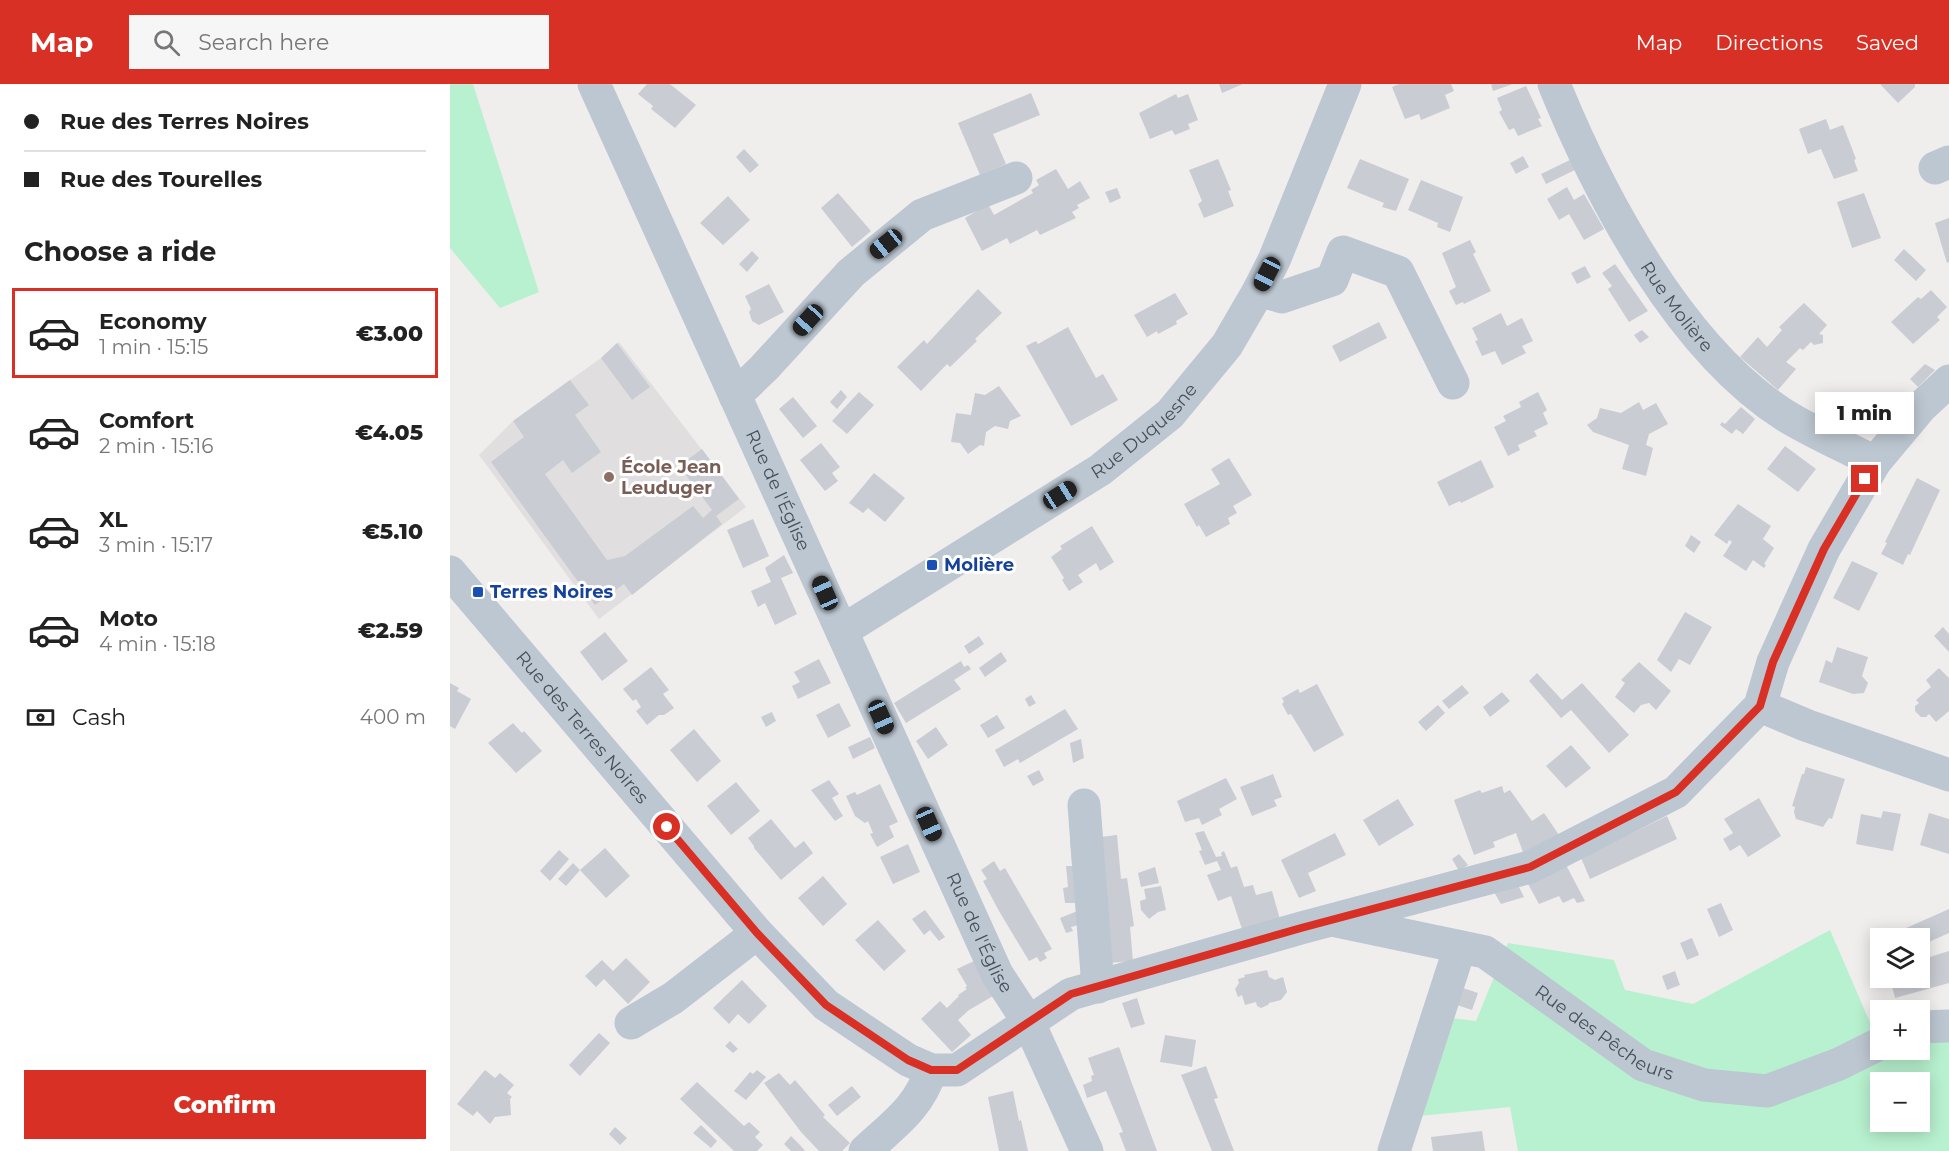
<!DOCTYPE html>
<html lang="en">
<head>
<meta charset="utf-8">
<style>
	body { margin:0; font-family:Montserrat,sans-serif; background:#f6f6f6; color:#222; height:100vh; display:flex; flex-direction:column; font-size:22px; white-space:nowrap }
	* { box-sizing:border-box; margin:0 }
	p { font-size:20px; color:#767676 }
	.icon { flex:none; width:33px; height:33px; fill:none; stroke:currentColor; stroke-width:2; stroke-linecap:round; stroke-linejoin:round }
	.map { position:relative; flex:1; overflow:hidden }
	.side { display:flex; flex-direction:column; background:#fff; width:450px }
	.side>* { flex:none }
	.top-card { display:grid; align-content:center; height:132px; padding:0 24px; background:#fff }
	.fabs { position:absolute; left:1420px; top:844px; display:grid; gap:12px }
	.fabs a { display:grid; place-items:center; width:60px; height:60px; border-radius:0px; background:#fff; box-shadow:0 3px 15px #0003; font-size:30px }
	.end { position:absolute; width:27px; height:27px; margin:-14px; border:8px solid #d93025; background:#fff; box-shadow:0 0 0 3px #fff }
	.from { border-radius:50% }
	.bubble { position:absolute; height:42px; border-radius:0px; background:#fff; box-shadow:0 3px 15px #0003; font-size:20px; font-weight:800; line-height:42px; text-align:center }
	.car { position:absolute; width:18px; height:36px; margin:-18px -9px; border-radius:8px; box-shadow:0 0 4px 2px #0007; background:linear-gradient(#222 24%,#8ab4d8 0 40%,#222 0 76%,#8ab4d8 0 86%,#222 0) }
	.top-card b { display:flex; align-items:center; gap:21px; height:57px; font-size:22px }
	.top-card b+b { border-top:2px solid #e0e0e0 }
	.top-card i { width:15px; height:15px; background:#222 }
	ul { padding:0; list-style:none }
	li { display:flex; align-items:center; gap:18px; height:90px; margin:0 12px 9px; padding:0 12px; border:3px solid transparent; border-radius:0px }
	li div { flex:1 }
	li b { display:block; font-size:22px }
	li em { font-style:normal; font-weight:800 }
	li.active { border-color:#d93025 }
	li>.icon { width:54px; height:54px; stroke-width:1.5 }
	h2 { padding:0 24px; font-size:27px; line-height:72px }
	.pay { display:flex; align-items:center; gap:15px; height:66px; padding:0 24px; font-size:22px }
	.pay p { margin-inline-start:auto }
	.action { display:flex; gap:12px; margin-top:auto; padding:12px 24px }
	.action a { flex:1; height:69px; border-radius:0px; background:#d93025; color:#fff; font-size:24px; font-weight:800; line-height:69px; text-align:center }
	header { display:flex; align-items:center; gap:36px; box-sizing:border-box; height:84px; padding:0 30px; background:#d93025; color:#fff }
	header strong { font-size:28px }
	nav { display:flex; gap:33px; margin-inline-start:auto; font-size:21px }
	.search { width:420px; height:54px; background:#f6f6f6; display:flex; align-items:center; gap:15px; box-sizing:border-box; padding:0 21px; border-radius:0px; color:#767676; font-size:22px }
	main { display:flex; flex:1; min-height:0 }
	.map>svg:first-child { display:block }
	.education { fill:#e1dedf }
	.green { fill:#b8f1cf; fill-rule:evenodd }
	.building { fill:#c9ccd2 }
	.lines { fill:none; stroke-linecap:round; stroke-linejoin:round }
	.minor { stroke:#bdc7d1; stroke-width:33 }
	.route { stroke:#d93025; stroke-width:8 }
	.education-dot { fill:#8d6e63; stroke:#fff; stroke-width:2 }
	.transit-dot { fill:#1a4fb4; stroke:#fff; stroke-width:2 }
	.labels { text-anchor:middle; stroke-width:6; stroke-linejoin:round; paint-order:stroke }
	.street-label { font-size:18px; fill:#44505c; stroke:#fff }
	.education-label { font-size:18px; font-weight:bold; fill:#785e54; stroke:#fff; text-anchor:start }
	.transit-label { font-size:18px; font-weight:bold; fill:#164399; stroke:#fff; text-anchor:start }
</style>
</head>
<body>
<header>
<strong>Map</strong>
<div class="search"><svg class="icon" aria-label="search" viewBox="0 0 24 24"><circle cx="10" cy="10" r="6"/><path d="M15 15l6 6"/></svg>Search here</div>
<nav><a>Map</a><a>Directions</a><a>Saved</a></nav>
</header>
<main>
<section class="side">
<div class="top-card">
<b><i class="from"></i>Rue des Terres Noires</b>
<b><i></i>Rue des Tourelles</b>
</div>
<h2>Choose a ride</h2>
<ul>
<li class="active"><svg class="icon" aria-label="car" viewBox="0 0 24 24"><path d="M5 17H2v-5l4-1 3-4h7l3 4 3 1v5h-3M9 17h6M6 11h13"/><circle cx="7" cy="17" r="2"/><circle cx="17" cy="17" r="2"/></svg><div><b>Economy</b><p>1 min · 15:15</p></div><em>€3.00</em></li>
<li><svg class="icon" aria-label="car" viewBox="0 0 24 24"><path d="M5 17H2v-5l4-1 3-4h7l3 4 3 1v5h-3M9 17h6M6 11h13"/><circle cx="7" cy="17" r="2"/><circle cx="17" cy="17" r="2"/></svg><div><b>Comfort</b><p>2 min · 15:16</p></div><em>€4.05</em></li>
<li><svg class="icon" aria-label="car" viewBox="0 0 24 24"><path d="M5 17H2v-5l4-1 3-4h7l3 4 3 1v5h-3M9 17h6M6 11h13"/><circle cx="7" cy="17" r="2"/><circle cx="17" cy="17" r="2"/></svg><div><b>XL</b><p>3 min · 15:17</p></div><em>€5.10</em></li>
<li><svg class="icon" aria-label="car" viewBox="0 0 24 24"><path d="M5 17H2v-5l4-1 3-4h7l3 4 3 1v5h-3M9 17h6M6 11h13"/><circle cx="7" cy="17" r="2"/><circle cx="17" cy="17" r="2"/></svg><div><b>Moto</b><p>4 min · 15:18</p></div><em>€2.59</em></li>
</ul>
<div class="pay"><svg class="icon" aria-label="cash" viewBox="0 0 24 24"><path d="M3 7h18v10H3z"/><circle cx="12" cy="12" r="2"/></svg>Cash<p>400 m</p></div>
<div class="action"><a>Confirm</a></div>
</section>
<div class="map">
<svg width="1499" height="1067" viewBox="0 0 1499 1067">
	<rect width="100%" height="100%" fill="#f0eded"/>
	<path class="education" d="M169,258L296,423L149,535L29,371L63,337L151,274Z"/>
	<path class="green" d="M0,0H23L89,208L50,224L0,164Z
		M1380,846L1435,973L1455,966H1470V960L1473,959L1499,958V1067H1068L1060,1023L970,1032L1001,934L1026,937L1058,859L1164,876L1175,906L1243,920ZM1431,999H1470V1038H1431Z"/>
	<path class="building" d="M197,0H220L246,21L225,44L201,25L203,22L188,10Z
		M769,0H793L772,9Z
		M949,0H1001L1004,7L995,11L1000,24L971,36L969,30L955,35L942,3Z
		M1041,0H1063L1043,7Z
		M1430,0H1465V3L1448,19Z
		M1076,2L1091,34L1088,35L1092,42L1068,52L1064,44L1059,46L1049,28L1052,26L1047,14Z
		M581,9L590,31L543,50L556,80L530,91L508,39Z
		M726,10L728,14L738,10L748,36L738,40L740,45L725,51L722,46L700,55L689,29Z
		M1376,35L1380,46L1393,41L1406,75L1404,76L1408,87L1384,95L1371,65L1358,70L1349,45Z
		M294,65L309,81L300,89L286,73Z
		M1073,72L1079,83L1066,90L1060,79Z
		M768,75L781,106L778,107L784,122L754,134L748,120L752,117L739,86Z
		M910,75L959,95L946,127L932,123L934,119L897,104Z
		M1122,75L1127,85L1096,100L1091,90Z
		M606,85L618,105L630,97L640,114L627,121L629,124L622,128L626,134L590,151L587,146L560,160L557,154L532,167L515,134L538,120L544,131L583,109L581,106L589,101L586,96Z
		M971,96L1013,113L1000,148L987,143L988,139L958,126Z
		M1117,103L1124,116L1134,110L1154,145L1134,156L1119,130L1109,136L1097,115Z
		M667,104L671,114L660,119L655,108Z
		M388,109L421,147L402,163L371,124Z
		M1414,109L1431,154L1402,164L1387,118Z
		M278,112L300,136L273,161L250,139Z
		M1499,134V178L1497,179L1485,139Z
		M1020,156L1026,168L1023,170L1041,207L1014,220L1013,218L1006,221L999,207L1006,203L992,169Z
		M1454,165L1476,186L1466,197L1444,176Z
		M302,167L309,174L297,188L289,180Z
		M1165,180L1198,227L1179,238L1158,205L1162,202L1152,189Z
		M1135,182L1141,193L1127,200L1121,189Z
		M319,200L334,228L309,241L302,237L299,228L301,225L295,212Z
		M528,205L552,229L525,255L527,257L500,283L497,280L471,307L447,283L474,256L477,260Z
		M1481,206L1497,223L1487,233L1490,236L1463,260L1441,238L1468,213L1471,215Z
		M725,209L738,230L726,237L727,240L708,250L707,247L697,253L684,231Z
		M1354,219L1377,241L1369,250L1373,251V259L1364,261L1361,258L1353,266L1350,264L1336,278L1346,285L1328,306L1290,273L1308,253L1317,263L1332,246L1329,243Z
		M1051,229L1057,242L1072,234L1083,257L1072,262L1076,269L1052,281L1045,267L1032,272L1025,257L1028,256L1022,244Z
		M929,238L937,254L890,278L882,262Z
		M618,243L646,294L653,290L668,316L621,342L576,262L586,257L588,260Z
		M1192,246L1199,253L1190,259L1184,251Z
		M167,259L200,303L182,316L151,274Z
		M1475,280L1485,286L1468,303L1460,295Z
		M120,296L139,321L125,331L151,368L122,389L113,376L95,390L157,476L175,472L243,422L253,434L262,426L229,382L252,365L289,415L266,432L272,440L182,511L174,500L145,521L41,378L74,353L63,337Z
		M549,302L571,332L560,337L558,345L545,342L536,348L534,362L530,361L518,370L510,359L501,358L506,329L521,331L525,309L535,311Z
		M391,306L397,313L387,325L380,318Z
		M409,308L424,321L397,350L382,337Z
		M1088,308L1097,326L1093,329L1098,340L1084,347L1087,352L1068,361L1070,366L1058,372L1044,343L1056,337L1053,332L1071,323L1069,318Z
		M343,313L367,342L353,354L329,325Z
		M1189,318L1193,326L1206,319L1218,340L1199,350L1196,361L1203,364L1196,392L1172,385L1179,361L1143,348L1137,341L1147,334L1150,324L1171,329Z
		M1291,323L1305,335L1293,350L1286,345L1282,350L1270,341L1272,338L1275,340Z
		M371,359L390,383L382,389L388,397L375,407L350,376Z
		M1335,362L1366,385L1348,408L1317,385Z
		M779,374L802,411L783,422L787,429L778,434L780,440L756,453L749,441L747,443L734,420L770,400L761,385Z
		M1031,376L1044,403L1011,419L1010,417L999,422L987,398Z
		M424,389L455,414L435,438L418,424L413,429L399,419Z
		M1467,394L1490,406L1460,471L1458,470L1453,481L1431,470L1437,459L1435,458Z
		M1288,420L1321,442L1313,455L1324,464L1314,480L1316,481L1314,484L1303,476L1296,487L1273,472L1282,458L1279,456L1277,460L1264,451Z
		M303,435L319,472L293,484L277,446Z
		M642,442L664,478L650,487L646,479L628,491L633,498L619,507L612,496L614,494L601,473L612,465L610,462Z
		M1241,451L1251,458L1244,469L1235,462Z
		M334,471L343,489L331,494L347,530L325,541L315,519L308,523L301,507L321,498L315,484Z
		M1402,477L1428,489L1409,527L1383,514Z
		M1235,528L1262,543L1240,581L1229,575L1221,588L1207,576Z
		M1493,543L1499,550V568L1484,552Z
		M155,548L178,577L152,597L130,568Z
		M529,552L534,560L519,570L514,562Z
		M1387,563L1418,573L1412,592L1418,599L1414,609L1403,610L1369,598L1376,576L1382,579Z
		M551,568L557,577L535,593L529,584Z
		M369,575L381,599L348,615L342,602L350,598L344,588Z
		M511,577L514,583L518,581L521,585L504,596L511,605L456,639L444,619Z
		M1189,578L1221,607L1206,626L1199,619L1191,621L1184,629L1165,613L1175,599L1171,596Z
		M201,583L219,606L213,610L224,624L214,631H209L197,641L186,627L191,623L186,615L183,617L173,605Z
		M1489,584L1499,594V627L1486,638L1479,630L1476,633H1471L1465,627V622L1469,619L1466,616L1481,603L1476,596Z
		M1087,589L1112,616L1132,599L1179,651L1159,669L1121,626L1111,634L1079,597Z
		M0,599L9,604L7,607L21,615L5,645L0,642Z
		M867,600L894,651L864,668L841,630L838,631L832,620L834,618L832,614L848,605L850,609Z
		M1012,601L1019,609L999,625L992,617Z
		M1052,608L1060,617L1040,633L1033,623Z
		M581,611L586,619L579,623L575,615Z
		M389,619L401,642L378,654L366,631Z
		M988,621L995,629L976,647L968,638Z
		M615,625L628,645L570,679L568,675L554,683L545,666Z
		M322,628L326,637L316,643L311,633Z
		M547,631L555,644L538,654L530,641Z
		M63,639L72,649L74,647L92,667L66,689L38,659Z
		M486,643L498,661L478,675L466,657Z
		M244,645L271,677L247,698L220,666Z
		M420,653L425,664L403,675L398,663Z
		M631,655L634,674L623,679L620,659Z
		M1121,661L1141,684L1116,704L1096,682Z
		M1356,683L1395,695L1382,735L1379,734L1373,743L1346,735L1344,728L1345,723L1342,722L1352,690H1354Z
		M589,686L594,696L583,702L577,692Z
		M823,690L832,713L824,716L827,722L802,732L790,703Z
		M776,694L787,715L769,725L772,731L752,741L749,734L735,738L727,717Z
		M379,696L389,710L382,714L393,732L385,737L361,706Z
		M286,698L310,727L281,751L257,722Z
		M430,700L448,738L439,742L444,753L427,763L420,750L423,749L418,737L415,739L405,732L396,712L405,708L407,711Z
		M1052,702L1054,709L1060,706L1082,737L1094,729L1109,751L1074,771L1066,749L1043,758L1045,763L1024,771L1004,716L1030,706L1032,709Z
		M1309,714L1331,752L1298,773L1290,761L1280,767L1273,755L1283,749L1274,735Z
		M948,715L964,741L929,762L913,736Z
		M1433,727L1451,730L1443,767L1406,760L1411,730L1431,734Z
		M1479,729L1499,735V770L1470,761Z
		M1217,732L1227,755L1140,795L1131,774Z
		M321,735L345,764L354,757L363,769L331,796L304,764V762L298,754Z
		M754,747L766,773L772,772L771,769L774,767L781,784L787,782L794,803L803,801L806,811L822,807L831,839L793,848L781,812L768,817L757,791L771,786L767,777L755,781L749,767L752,766L745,749Z
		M885,749L896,771L858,789L866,807L849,814L831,776Z
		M667,751L671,795L677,794L684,842L680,843L683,877L658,879L643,754Z
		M630,755L640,838L621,843L623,847L616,849L610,834L630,826L627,819H615L613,804L618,803L616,782H622L620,756Z
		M458,760L470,788L443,800L430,773Z
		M155,764L180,792L156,814L130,786Z
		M109,766L119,775L100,797L90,787Z
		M1009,770L1018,781L1009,787L1002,775Z
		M544,777L550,787L555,784L602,865L594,869L597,874L590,878L587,873L579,877L549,827L533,797L537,795L531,786Z
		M123,779L130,786L116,802L108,795Z
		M1116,781L1135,817L1127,819L1124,814L1113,819L1109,812L1089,820L1077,798Z
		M705,783L709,799L691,803L688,789Z
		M373,792L397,820L373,842L348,814Z
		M1068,801L1074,813L1051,820L1044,808Z
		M711,802L716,826L708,828L699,835L691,826L690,817L696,815L694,805Z
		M1271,819L1283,846L1269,853L1257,825Z
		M1499,825V849L1470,862V855H1458L1454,845Z
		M475,826L495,853L489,857L480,846L474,851L462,835Z
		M428,836L456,867L434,887L405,856Z
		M1242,854L1249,871L1237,876L1230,859Z
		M1499,867V899L1445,914L1440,894H1470V876Z
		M176,874L200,898L178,920L154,895L146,903L135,892L152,876L163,887Z
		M526,876L543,912L519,926L508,936L521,951L502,968L471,935L490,917L497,924L509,912L508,911L517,905L515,904L517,902L507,885Z
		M817,886L819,893L825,896L833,893L837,908L831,916L819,919L818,921L811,924L807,922L806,918L795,921L792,911L788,913L785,905L789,899L788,895L795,893L794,891Z
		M1225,887L1230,901L1217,906L1212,892Z
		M292,896L317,922L299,940L288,930L279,940L263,924Z
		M1010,903L1028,909L1022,926L1004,920Z
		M687,914L695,940L681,944L672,919Z
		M149,949L160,959L130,992L119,981Z
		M715,951L746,956L742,983L710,978Z
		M280,957L288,965L283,969L275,962Z
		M669,963L681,997L707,1067H676L669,1049L673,1048L656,1007L637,1014L633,1001L642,997L641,992L644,991L638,974Z
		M756,982L768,1014L764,1015L784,1067H762L731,991Z
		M35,986L45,994L50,989L64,1001L57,1009L62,1013L60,1015L61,1031L45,1033L40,1040L27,1027L23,1032L7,1020Z
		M307,986L316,993L296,1016L284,1007L300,988L303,990Z
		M329,989L340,1001L345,996L375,1031L373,1033L400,1059L392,1067H369L351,1048L314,999Z
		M247,998L294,1042L299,1038L310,1048L305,1053L313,1061L307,1067H284L230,1015Z
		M402,1002L411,1013L387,1032L378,1021Z
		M563,1007L569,1037L571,1036L578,1067H549L538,1013Z
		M251,1041L267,1057L261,1064L243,1049Z
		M165,1043L177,1054L170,1061L159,1050Z
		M1032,1047L1035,1067H983L981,1053Z
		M341,1052L351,1062L355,1067H341L334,1060Z"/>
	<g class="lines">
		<g class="minor">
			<path id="s1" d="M144,0L547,890L579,939L637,1067"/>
			<path id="s2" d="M1104,0C1150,113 1230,265 1336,332C1364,349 1396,363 1425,378"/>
			<path d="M1485,84L1499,78"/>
			<path d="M809,206L832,213L882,196L893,168L948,188L1003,299"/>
			<path d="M285,312L314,284L401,189L472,131L566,94"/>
			<path id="s3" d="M0,488L307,849L376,921L458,976L481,986H507L621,910L851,844L1080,783L1226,708L1310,622L1323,578L1374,465L1425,378L1471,323L1499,297"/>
			<path id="s4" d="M392,547L650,386L720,330L777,261L809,206L825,174L895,0"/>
			<path d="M1310,622L1358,642L1499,691"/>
			<path d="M634,721L648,903"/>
			<path id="s5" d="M887,837L1035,868L1193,981L1254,1001L1317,1007L1389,980L1431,959"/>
			<path d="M181,939L223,914L307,849"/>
			<path d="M1470,943L1499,942"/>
			<path d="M415,1067C443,1041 469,1024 481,986"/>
			<path d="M944,1067L1010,863"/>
		</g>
	</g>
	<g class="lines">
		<path class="route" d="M217,743L307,849L376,921L458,976L481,986H507L621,910L851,844L1080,783L1226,708L1310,622L1323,578L1374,465L1415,395"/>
	</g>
	<circle class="education-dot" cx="159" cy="393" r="6"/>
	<g class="transit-dot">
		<rect x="476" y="475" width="12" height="12" rx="3"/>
		<rect x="22" y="502" width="12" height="12" rx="3"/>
	</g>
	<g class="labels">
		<g class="street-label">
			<text dy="6" stroke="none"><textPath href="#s2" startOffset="255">Rue Molière</textPath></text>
			<text dy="6" stroke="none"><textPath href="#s4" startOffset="363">Rue Duquesne</textPath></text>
			<text dy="6" stroke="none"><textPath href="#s1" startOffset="446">Rue de l'Église</textPath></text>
			<text dy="6" stroke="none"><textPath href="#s3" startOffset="204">Rue des Terres Noires</textPath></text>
			<text dy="6" stroke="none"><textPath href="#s1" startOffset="932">Rue de l'Église</textPath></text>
			<text dy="6" stroke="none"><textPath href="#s5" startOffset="296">Rue des Pêcheurs</textPath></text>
		</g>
		<g class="education-label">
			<text x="171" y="389">École Jean<tspan x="171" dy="21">Leuduger</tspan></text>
		</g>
		<g class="transit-label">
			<text x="494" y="487">Molière</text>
			<text x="40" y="514">Terres Noires</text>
		</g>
	</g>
</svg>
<div class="fabs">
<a><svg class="icon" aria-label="layers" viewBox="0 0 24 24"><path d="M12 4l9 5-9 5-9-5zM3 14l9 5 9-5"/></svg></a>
<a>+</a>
<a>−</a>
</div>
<i class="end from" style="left:217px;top:743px"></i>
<i class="end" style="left:1415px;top:395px"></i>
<div class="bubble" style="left:1365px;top:308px;width:99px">1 min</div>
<i class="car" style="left:436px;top:160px;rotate:231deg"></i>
<i class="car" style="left:817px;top:190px;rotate:207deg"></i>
<i class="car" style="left:358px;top:236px;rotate:222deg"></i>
<i class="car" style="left:610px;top:411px;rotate:58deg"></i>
<i class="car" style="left:375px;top:509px;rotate:336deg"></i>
<i class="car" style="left:431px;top:633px;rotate:156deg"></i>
<i class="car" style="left:479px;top:740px;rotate:156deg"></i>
</div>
</main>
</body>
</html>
